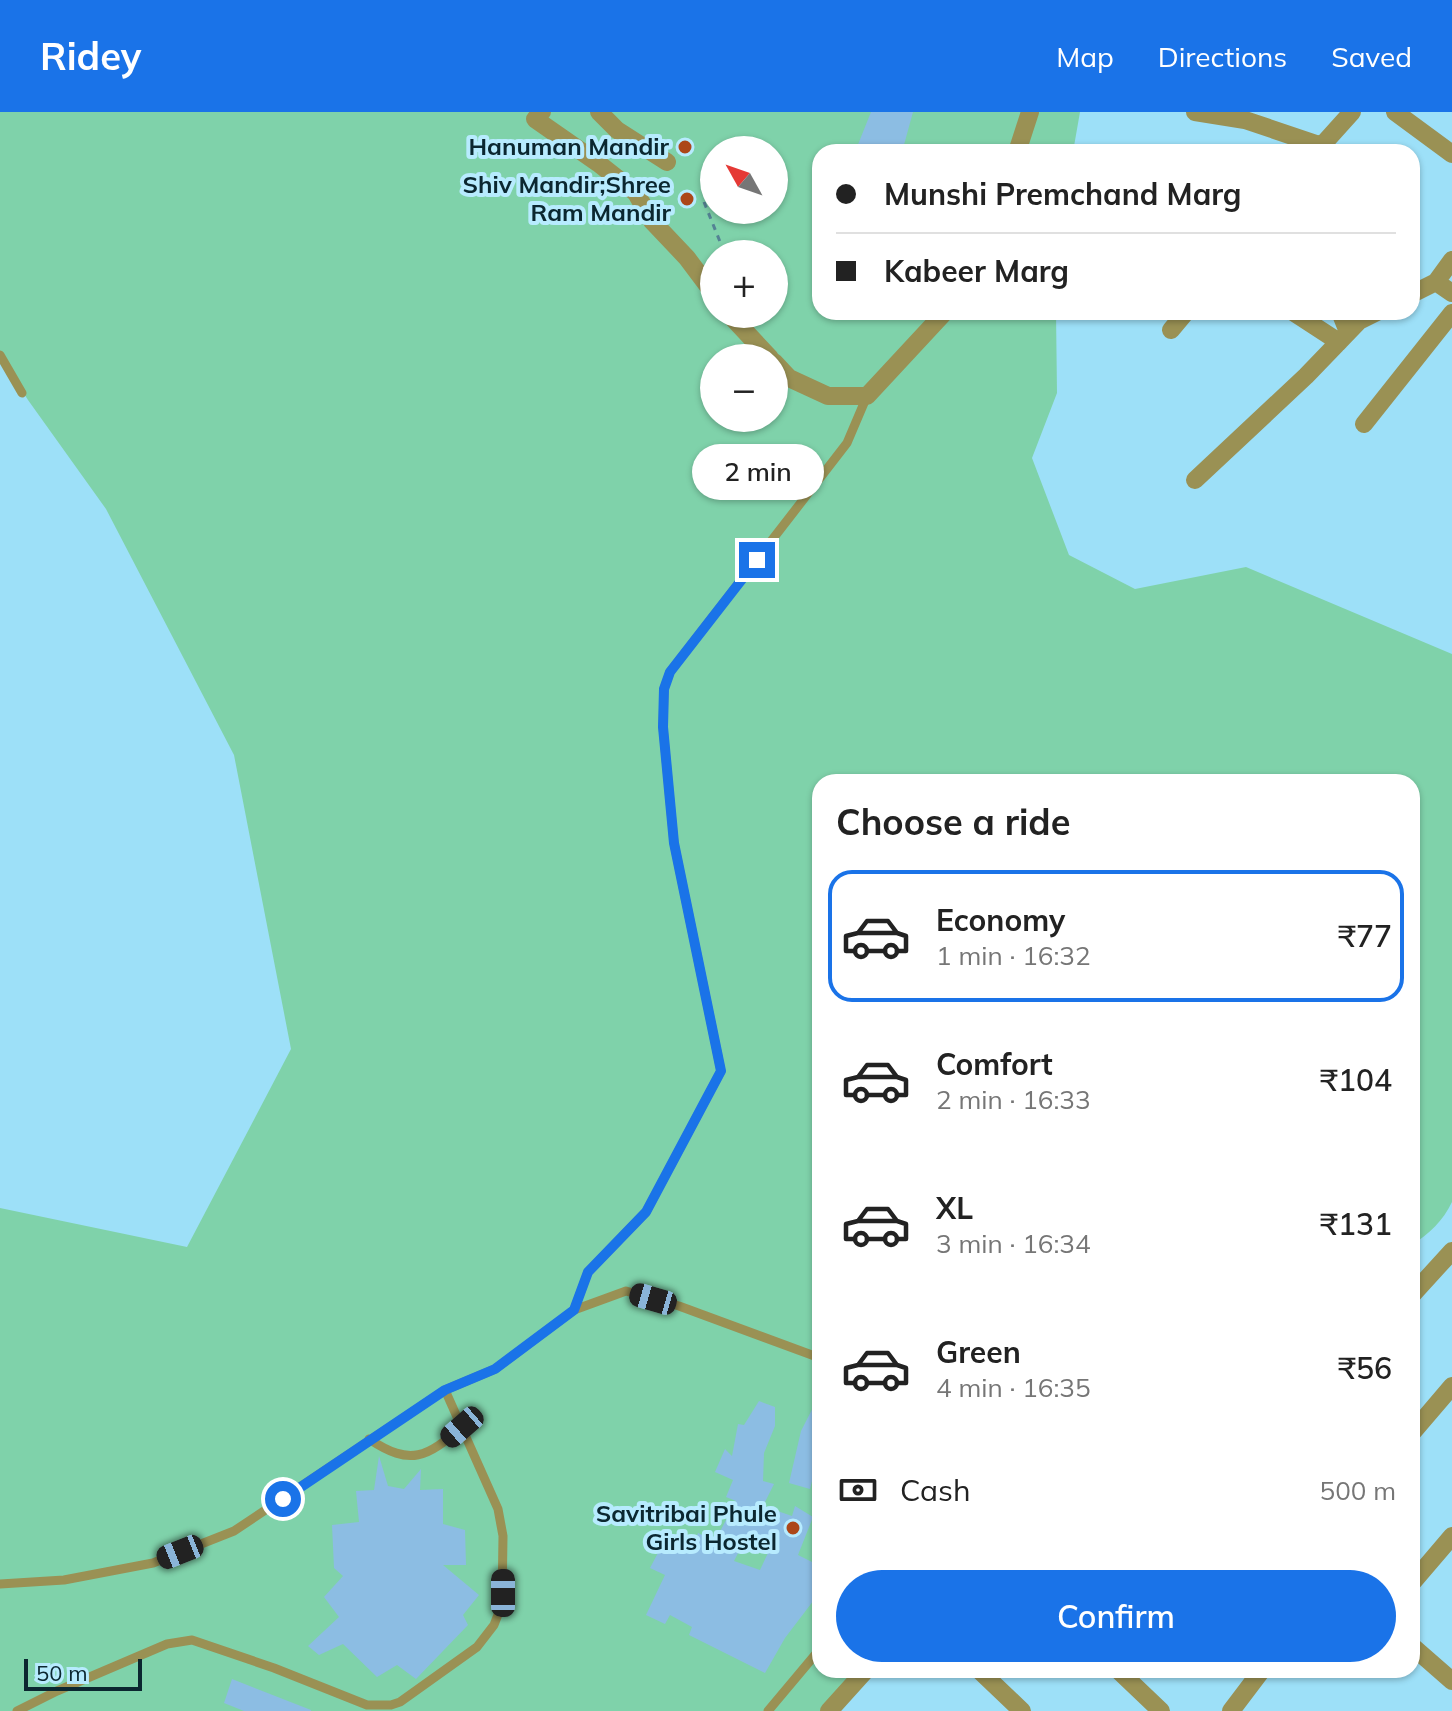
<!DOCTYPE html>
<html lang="en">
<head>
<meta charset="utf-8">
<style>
	body { margin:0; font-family:Mulish,sans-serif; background:#f2f2f2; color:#222; height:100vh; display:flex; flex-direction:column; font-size:30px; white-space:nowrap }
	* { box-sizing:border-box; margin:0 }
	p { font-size:26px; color:#767676 }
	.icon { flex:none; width:44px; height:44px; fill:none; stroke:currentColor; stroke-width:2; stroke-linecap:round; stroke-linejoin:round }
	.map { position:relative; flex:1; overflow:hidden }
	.panel { position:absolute; left:812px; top:662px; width:608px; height:904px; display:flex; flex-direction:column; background:#fff; border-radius:24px; box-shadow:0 2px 6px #0004 }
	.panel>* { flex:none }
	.guide { position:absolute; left:812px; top:32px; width:608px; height:176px; border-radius:24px; box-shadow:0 2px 6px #0004; display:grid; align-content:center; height:176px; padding:0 24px; background:#fff }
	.needle { width:52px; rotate:310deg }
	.fabs { position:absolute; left:700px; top:24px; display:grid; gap:16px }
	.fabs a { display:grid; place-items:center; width:88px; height:88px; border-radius:50%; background:#fff; box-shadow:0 2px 6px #0004; font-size:40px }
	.scale { position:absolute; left:24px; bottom:20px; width:118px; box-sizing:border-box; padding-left:8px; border:4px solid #0b2730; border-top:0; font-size:22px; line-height:28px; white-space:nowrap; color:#0b2730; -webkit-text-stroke:6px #b7ebfe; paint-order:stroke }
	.end { position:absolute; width:36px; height:36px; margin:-18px; border:10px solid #1a73e8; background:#fff; box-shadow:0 0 0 4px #fff }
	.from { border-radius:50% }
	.bubble { position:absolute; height:56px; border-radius:28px; background:#fff; box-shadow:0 2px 6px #0004; font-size:26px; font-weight:600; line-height:56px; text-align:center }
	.car { position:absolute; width:24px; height:48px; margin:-24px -12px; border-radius:10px; box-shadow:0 0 6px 2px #0007; background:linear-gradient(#222 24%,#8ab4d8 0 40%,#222 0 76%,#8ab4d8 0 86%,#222 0) }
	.guide b { display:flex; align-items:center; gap:28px; height:76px; font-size:30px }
	.guide b+b { border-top:2px solid #e0e0e0 }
	.guide i { width:20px; height:20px; background:#222 }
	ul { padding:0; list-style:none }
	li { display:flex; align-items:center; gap:24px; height:132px; margin:0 16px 12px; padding:0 8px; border:4px solid transparent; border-radius:24px }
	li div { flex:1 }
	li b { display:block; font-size:30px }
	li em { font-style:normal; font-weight:600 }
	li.active { border-color:#1a73e8 }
	li>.icon { width:72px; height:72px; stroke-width:1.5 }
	h2 { padding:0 24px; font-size:36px; line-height:96px }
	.pay { display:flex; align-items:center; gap:20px; height:88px; padding:0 24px; font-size:30px }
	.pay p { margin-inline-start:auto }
	.primary-button { display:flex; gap:16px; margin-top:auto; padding:16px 24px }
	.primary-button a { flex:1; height:92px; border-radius:48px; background:#1a73e8; color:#fff; font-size:32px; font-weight:600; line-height:92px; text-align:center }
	header { display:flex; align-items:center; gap:48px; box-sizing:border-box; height:112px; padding:0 40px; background:#1a73e8; color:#fff }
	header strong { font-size:38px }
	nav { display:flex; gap:44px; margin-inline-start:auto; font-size:28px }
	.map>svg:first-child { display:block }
	.green { fill:#7fd2aa; fill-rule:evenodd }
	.building { fill:#8cbde3; fill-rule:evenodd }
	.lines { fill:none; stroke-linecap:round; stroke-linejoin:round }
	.path { stroke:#548394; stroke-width:3; stroke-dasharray:6 6; stroke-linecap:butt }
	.lane { stroke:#9a9154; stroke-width:9 }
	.street { stroke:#9a9154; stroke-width:18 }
	.route { stroke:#1a73e8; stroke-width:10 }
	.poi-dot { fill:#ac4719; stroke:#b7ebfe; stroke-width:3 }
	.labels { text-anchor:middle; stroke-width:8; stroke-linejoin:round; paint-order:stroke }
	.poi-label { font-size:24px; font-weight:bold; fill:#0b2730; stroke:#b7ebfe; text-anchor:end }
</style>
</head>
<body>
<header>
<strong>Ridey</strong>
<nav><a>Map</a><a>Directions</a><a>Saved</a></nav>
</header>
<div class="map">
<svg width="1452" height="1599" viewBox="0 0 1452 1599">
	<rect width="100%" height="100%" fill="#9de0f8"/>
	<path class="green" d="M0,0H1080L1073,40H820V200H1056L1057,281L1032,346L1069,443L1135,477L1246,455L1452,542V1090C1443,1109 1429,1122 1412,1133V670H820V1558H862L828,1599H0V1096L187,1135L291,937L234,643L106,397L28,288L0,244ZM714,38H774V98H714ZM714,142H774V202H714ZM714,246H774V306H714Z"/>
	<path class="building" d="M871,0H913L902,40H855Z
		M820,1282V1337L810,1377L789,1371L801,1319Z
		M759,1289L775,1295V1314L764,1341L763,1369L774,1372L763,1394L792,1404L795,1394L813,1405L798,1443L820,1454V1480L785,1526L765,1561L689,1523L692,1515L670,1503L665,1512L646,1503L665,1463L650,1456L660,1437L672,1442L678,1423L695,1430L698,1421L715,1429L736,1389L726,1385L733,1368L715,1360L725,1337L732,1344L738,1312L744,1313ZM749,1420L774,1428L760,1458L734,1449Z
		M379,1344L388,1374L404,1377L421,1357L420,1378L443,1377V1412L465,1418L466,1453H443L479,1483L463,1503L468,1513L416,1567L397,1553L377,1565L343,1532L319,1543L308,1534L339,1505L324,1485L343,1464L334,1456L332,1413L359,1410L356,1379L374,1378Z
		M232,1567L311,1598V1599H244L224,1591Z"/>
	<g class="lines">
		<path class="path" d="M704,90L725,142"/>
		<path class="lane" d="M0,243L22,281
			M574,1198L588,1160L646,1100L721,959L674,731L663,615L664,577L670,560L847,331L867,284
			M369,1327C411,1355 427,1345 462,1315
			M0,1472L64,1468L153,1451L234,1419L445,1278L495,1257L574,1198L626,1179L679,1194L820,1246
			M17,1599L57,1579L167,1532L192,1528L274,1556L367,1593H391L400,1590L477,1535L494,1513L502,1492L503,1424L498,1397L445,1278
			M768,1599L820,1537"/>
		<path class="street" d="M542,0L535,7L598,51L636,81L652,109L687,146L714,182
			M599,0L617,18L667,50
			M1195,0L1245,8L1322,34
			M1395,0L1452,42
			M1017,40L1030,0
			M1316,40L1352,0
			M1452,148L1436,170L1452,181
			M1412,182L1436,170
			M1293,200L1339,230
			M1340,200L1348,220
			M729,202L770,246
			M1171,218L1186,200
			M774,250L789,266L828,284H867L945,200
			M1364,312L1452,201
			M1195,368L1306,264L1359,209L1377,200
			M1412,1183L1452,1139
			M1412,1321L1452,1274
			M1412,1471L1452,1424
			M1412,1534L1452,1569
			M979,1558L1022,1599
			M1118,1558L1161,1599
			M829,1599L866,1558
			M1231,1599L1262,1558"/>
	</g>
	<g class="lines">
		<path class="route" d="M283,1387L445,1278L495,1257L574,1198L588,1160L646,1100L721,959L674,731L663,615L664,577L670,560L757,448"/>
	</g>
	<g class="poi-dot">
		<circle cx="685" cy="35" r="8"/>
		<circle cx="687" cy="87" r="8"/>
		<circle cx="793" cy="1416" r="8"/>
	</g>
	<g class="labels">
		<g class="poi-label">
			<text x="669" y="43">Hanuman Mandir</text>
			<text x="671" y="81">Shiv Mandir;Shree<tspan x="671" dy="28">Ram Mandir</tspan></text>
			<text x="777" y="1410">Savitribai Phule<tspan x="777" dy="28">Girls Hostel</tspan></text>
		</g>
	</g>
</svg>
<div class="fabs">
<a><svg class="needle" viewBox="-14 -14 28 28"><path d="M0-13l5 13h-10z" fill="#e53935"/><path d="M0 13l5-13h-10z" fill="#767676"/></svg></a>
<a>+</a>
<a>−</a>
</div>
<div class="scale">50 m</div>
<i class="end from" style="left:283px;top:1387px"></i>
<i class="end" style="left:757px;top:448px"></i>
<div class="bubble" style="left:692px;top:332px;width:132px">2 min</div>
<i class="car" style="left:653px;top:1187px;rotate:286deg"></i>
<i class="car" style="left:462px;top:1315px;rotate:229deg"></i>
<i class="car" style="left:180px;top:1440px;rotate:248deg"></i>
<i class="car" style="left:503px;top:1481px;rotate:0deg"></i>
<div class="guide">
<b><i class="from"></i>Munshi Premchand Marg</b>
<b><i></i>Kabeer Marg</b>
</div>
<section class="panel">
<h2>Choose a ride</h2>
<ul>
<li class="active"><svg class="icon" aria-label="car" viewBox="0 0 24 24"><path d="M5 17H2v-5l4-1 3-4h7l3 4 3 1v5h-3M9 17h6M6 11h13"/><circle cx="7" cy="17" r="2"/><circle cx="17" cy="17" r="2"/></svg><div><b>Economy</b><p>1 min · 16:32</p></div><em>₹77</em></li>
<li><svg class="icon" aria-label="car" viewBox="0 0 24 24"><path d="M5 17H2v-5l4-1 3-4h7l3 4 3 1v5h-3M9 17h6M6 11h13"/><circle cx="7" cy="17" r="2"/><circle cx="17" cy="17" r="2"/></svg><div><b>Comfort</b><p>2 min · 16:33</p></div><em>₹104</em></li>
<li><svg class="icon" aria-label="car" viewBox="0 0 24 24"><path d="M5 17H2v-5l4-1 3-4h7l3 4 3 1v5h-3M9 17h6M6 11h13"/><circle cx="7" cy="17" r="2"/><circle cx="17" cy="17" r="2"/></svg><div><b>XL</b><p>3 min · 16:34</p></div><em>₹131</em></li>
<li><svg class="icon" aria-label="car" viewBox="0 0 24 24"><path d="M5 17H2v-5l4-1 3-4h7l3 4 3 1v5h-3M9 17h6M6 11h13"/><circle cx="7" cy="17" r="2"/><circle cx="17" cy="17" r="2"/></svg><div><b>Green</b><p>4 min · 16:35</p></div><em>₹56</em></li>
</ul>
<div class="pay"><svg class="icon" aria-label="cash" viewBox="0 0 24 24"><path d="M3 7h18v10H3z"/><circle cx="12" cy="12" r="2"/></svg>Cash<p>500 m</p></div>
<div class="primary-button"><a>Confirm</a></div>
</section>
</div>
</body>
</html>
